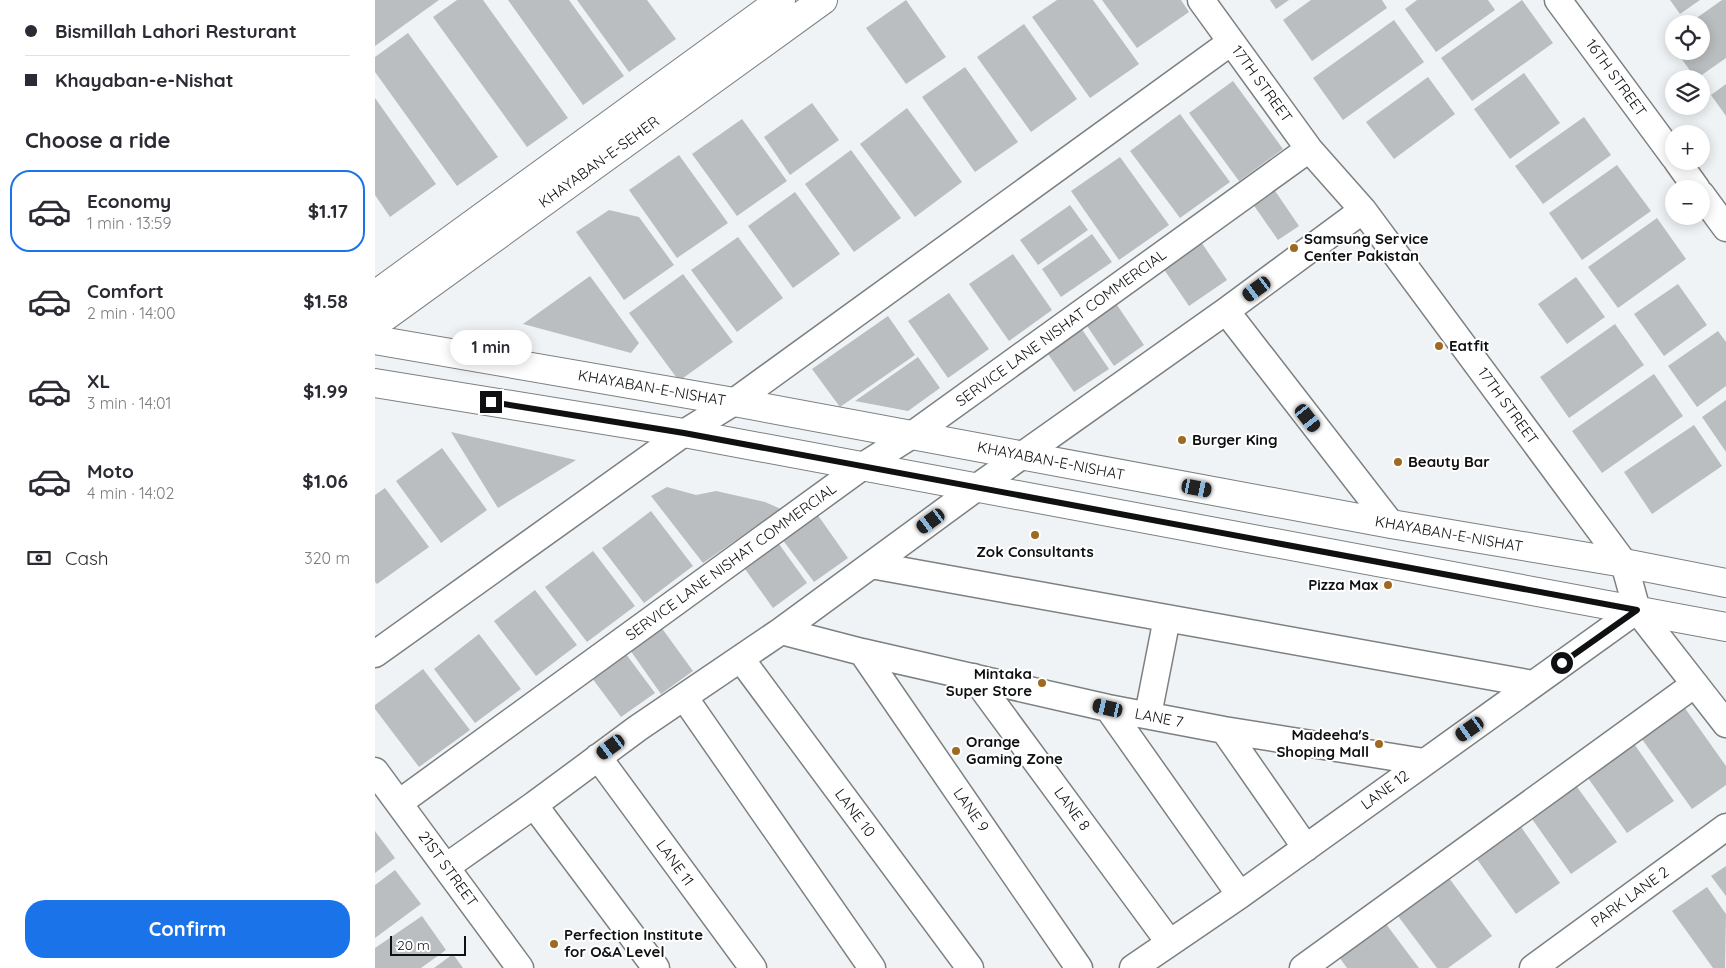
<!DOCTYPE html>
<html lang="en">
<head>
<meta charset="utf-8">
<style>
	body { margin:0; font-family:Quicksand,sans-serif; background:#f2f2f3; color:#2b2b33; height:100vh; display:flex; flex-direction:column; font-size:19px; white-space:nowrap }
	* { box-sizing:border-box; margin:0 }
	p { font-size:16px; color:#7c7c81 }
	.icon { flex:none; width:28px; height:28px; fill:none; stroke:currentColor; stroke-width:2; stroke-linecap:round; stroke-linejoin:round }
	.map { position:relative; flex:1; overflow:hidden }
	.panel { display:flex; flex-direction:column; background:#fff; width:375px }
	.panel>* { flex:none }
	.banner { display:grid; align-content:center; height:110px; padding:0 25px; background:#fff }
	.fabs { position:absolute; left:1290px; top:15px; display:grid; gap:10px }
	.fabs a { display:grid; place-items:center; width:45px; height:45px; border-radius:50%; background:#fff; box-shadow:0 2px 12px #0003; font-size:25px }
	.scale { position:absolute; left:15px; bottom:12px; width:76px; box-sizing:border-box; padding-left:5px; border:2px solid #0f1011; border-top:0; font-size:14px; line-height:18px; white-space:nowrap; color:#0f1011; -webkit-text-stroke:4px #fff; paint-order:stroke }
	.end { position:absolute; width:22px; height:22px; margin:-11px; border:6px solid #0f1011; background:#fff; box-shadow:0 0 0 2px #fff }
	.from { border-radius:50% }
	.bubble { position:absolute; height:35px; border-radius:18px; background:#fff; box-shadow:0 2px 12px #0003; font-size:16px; font-weight:700; line-height:35px; text-align:center }
	.car { position:absolute; width:15px; height:30px; margin:-15px -8px; border-radius:6px; box-shadow:0 0 4px 1px #0007; background:linear-gradient(#222 24%,#8ab4d8 0 40%,#222 0 76%,#8ab4d8 0 86%,#222 0) }
	.banner b { display:flex; align-items:center; gap:18px; height:48px; font-size:19px }
	.banner b+b { border-top:1px solid #e1e1e2 }
	.banner i { width:12px; height:12px; background:#2b2b33 }
	ul { padding:0; list-style:none }
	li { display:flex; align-items:center; gap:15px; height:82px; margin:0 10px 8px; padding:0 15px; border:2px solid transparent; border-radius:20px }
	li div { flex:1 }
	li b { display:block; font-size:19px }
	li em { font-style:normal; font-weight:700 }
	li.active { border-color:#1a73e8 }
	li>.icon { width:45px; height:45px; stroke-width:1.5 }
	h2 { padding:0 25px; font-size:22px; line-height:60px }
	.pay { display:flex; align-items:center; gap:12px; height:55px; padding:0 25px; font-size:19px }
	.pay p { margin-inline-start:auto }
	.cta { display:flex; gap:10px; margin-top:auto; padding:10px 25px }
	.cta a { flex:1; height:58px; border-radius:20px; background:#1a73e8; color:#fff; font-size:20px; font-weight:700; line-height:58px; text-align:center }
	main { display:flex; flex:1; min-height:0 }
	.map>svg:first-child { display:block }
	.building { fill:#bbbec0 }
	.lines { fill:none; stroke-linecap:round; stroke-linejoin:round }
	.street-casing { stroke:#7c8081; stroke-width:29 }
	.secondary-casing { stroke:#7c8081; stroke-width:30 }
	.street { stroke:#fff; stroke-width:26 }
	.secondary { stroke:#fff; stroke-width:28 }
	.route { stroke:#0f1011; stroke-width:6 }
	.poi-dot { fill:#9e6921; stroke:#fff; stroke-width:2 }
	.labels { text-anchor:middle; stroke-width:4; stroke-linejoin:round; paint-order:stroke }
	.street-label { font-size:15px; fill:#0f1011; stroke:#fff }
	.poi-label { font-size:15px; font-weight:bold; fill:#0f1011; stroke:#fff; text-anchor:start }
</style>
</head>
<body>
<main>
<section class="panel">
<div class="banner">
<b><i class="from"></i>Bismillah Lahori Resturant</b>
<b><i></i>Khayaban-e-Nishat</b>
</div>
<h2>Choose a ride</h2>
<ul>
<li class="active"><svg class="icon" aria-label="car" viewBox="0 0 24 24"><path d="M5 17H2v-5l4-1 3-4h7l3 4 3 1v5h-3M9 17h6M6 11h13"/><circle cx="7" cy="17" r="2"/><circle cx="17" cy="17" r="2"/></svg><div><b>Economy</b><p>1 min · 13:59</p></div><em>$1.17</em></li>
<li><svg class="icon" aria-label="car" viewBox="0 0 24 24"><path d="M5 17H2v-5l4-1 3-4h7l3 4 3 1v5h-3M9 17h6M6 11h13"/><circle cx="7" cy="17" r="2"/><circle cx="17" cy="17" r="2"/></svg><div><b>Comfort</b><p>2 min · 14:00</p></div><em>$1.58</em></li>
<li><svg class="icon" aria-label="car" viewBox="0 0 24 24"><path d="M5 17H2v-5l4-1 3-4h7l3 4 3 1v5h-3M9 17h6M6 11h13"/><circle cx="7" cy="17" r="2"/><circle cx="17" cy="17" r="2"/></svg><div><b>XL</b><p>3 min · 14:01</p></div><em>$1.99</em></li>
<li><svg class="icon" aria-label="car" viewBox="0 0 24 24"><path d="M5 17H2v-5l4-1 3-4h7l3 4 3 1v5h-3M9 17h6M6 11h13"/><circle cx="7" cy="17" r="2"/><circle cx="17" cy="17" r="2"/></svg><div><b>Moto</b><p>4 min · 14:02</p></div><em>$1.06</em></li>
</ul>
<div class="pay"><svg class="icon" aria-label="cash" viewBox="0 0 24 24"><path d="M3 7h18v10H3z"/><circle cx="12" cy="12" r="2"/></svg>Cash<p>320 m</p></div>
<div class="cta"><a>Confirm</a></div>
</section>
<div class="map">
<svg width="1351" height="968" viewBox="0 0 1351 968">
	<rect width="100%" height="100%" fill="#eff3f5"/>
	<path class="building" d="M0,0H64L0,46Z
		M82,0H108L193,118L152,147L58,17Z
		M133,0H194L249,76L208,105Z
		M202,0H272L301,39L254,72Z
		M531,0L571,57L531,84L491,28Z
		M682,0H718L764,64L715,98L657,17Z
		M727,0H806L814,12L762,48Z
		M895,0H914L901,9Z
		M936,0H1007L1012,8L937,61L908,20Z
		M1042,0H1113L1120,10L1061,52L1030,9Z
		M1147,0L1178,43L1097,101L1066,58Z
		M1295,0H1325L1305,14Z
		M1347,0H1351V58L1321,79L1301,51H1326V24H1313Z
		M1019,20L1049,62L968,120L938,78Z
		M649,24L702,99L656,132L602,57Z
		M33,33L123,157L82,186L0,72V57Z
		M590,67L643,142L600,172L547,97Z
		M1149,73L1185,123L1135,159L1099,109Z
		M1053,77L1080,114L1019,159L991,122Z
		M858,81L908,149L864,181L814,113Z
		M1351,84V116L1336,95Z
		M0,98L61,184L15,217L0,195Z
		M437,103L464,140L415,175L389,137Z
		M532,108L587,182L540,217L485,144Z
		M805,114L855,182L805,218L755,151Z
		M1209,117L1236,155L1168,204L1140,166Z
		M367,119L412,181L362,216L317,154Z
		M476,150L526,218L479,252L430,184Z
		M304,155L353,223L302,258L254,190Z
		M745,157L794,225L744,260L696,191Z
		M1242,165L1276,211L1207,260L1174,213Z
		M894,182L924,226L903,240L873,197Z
		M420,192L465,254L418,288L373,226Z
		M695,205L713,230L663,265L645,240Z
		M234,210L264,217L299,265L249,300L201,232Z
		M1282,218L1311,259L1243,308L1213,267Z
		M717,234L737,262L686,297L667,269Z
		M363,237L408,298L362,332L316,270Z
		M824,239L852,280L814,306L786,265Z
		M638,254L677,310L634,341L594,284Z
		M308,274L358,342L304,381L254,313Z
		M215,276L264,343L256,353L148,324Z
		M1201,277L1230,317L1192,344L1163,304Z
		M1303,284L1332,325L1289,356L1259,314Z
		M574,293L614,349L573,378L533,321Z
		M738,299L769,345L739,366L708,320Z
		M513,316L540,355L465,407L437,369Z
		M1240,324L1269,365L1194,418L1165,377Z
		M704,325L734,369L699,392L669,348Z
		M1343,331L1351,342V386L1322,407L1293,366Z
		M543,357L565,388L533,411L480,401Z
		M1279,374L1308,416L1227,473L1197,431Z
		M1351,400V452L1327,417Z
		M1319,425L1347,466L1277,514L1249,472Z
		M76,432L201,460L123,508Z
		M67,448L112,510L66,543L21,481Z
		M292,487L321,495L341,491L390,502L406,509L328,563L276,496Z
		M10,488L54,547L2,584L0,582V495Z
		M276,511L318,566L269,603L227,548Z
		M442,514L473,558L439,582L407,539Z
		M404,544L432,583L398,608L370,569Z
		M218,551L260,606L212,642L170,587Z
		M160,590L202,645L161,676L119,621Z
		M286,627L318,671L286,694L255,650Z
		M104,634L146,689L100,723L59,669Z
		M248,650L280,693L246,717L214,674Z
		M48,669L95,730L44,767L0,709V705Z
		M1307,704L1351,766V785L1317,809L1264,735Z
		M1255,738L1299,801L1252,833L1208,771Z
		M1197,780L1242,842L1196,874L1152,812Z
		M1144,824L1185,883L1141,914L1099,855Z
		M0,831L20,858L0,873Z
		M1351,866V896L1336,876Z
		M20,870L46,904L0,938V885Z
		M1071,874L1117,936L1073,968H1062L1020,912Z
		M1332,887L1351,914L1350,968H1338L1297,911Z
		M47,916L71,950L46,968H0V948Z
		M1008,920L1044,968H972L962,954Z
		M78,954L88,968H59Z"/>
	<g class="lines">
		<defs>
			<path id="street" d="M826,0L934,149L988,210L1249,563L1262,610L1351,724
				M1183,0L1299,157
				M1302,161L1322,189
				M1326,194L1351,228
				M851,311L1016,524
				M496,565L1158,684
				M406,631L487,652L733,708L849,730L1049,762
				M487,652L704,968
				M0,654L309,433L359,402L856,42
				M366,659L595,968
				M599,677L794,942
				M309,697L497,968
				M733,708L865,895
				M773,715L792,618
				M849,730L931,848
				M223,757L378,968
				M0,771L145,968
				M24,803L488,466L537,435L934,149
				M159,805L281,968
				M71,867L159,805L263,728L406,631L601,488L851,311L988,210
				M758,968L865,895L1262,610
				M928,968L1320,684
				M1158,968L1351,827"/>
			<path id="secondary" d="M0,295L406,0
				M0,324L448,0
				M0,340L359,402L1016,524L1249,563L1351,583
				M0,383L309,433L1351,627"/>
		</defs>
		<use href="#street" class="street-casing"/>
		<use href="#secondary" class="secondary-casing"/>
		<use href="#street" class="street"/>
		<use href="#secondary" class="secondary"/>
	</g>
	<g class="lines">
		<path class="route" d="M116,402L309,433L1262,610L1187,663"/>
	</g>
	<g class="poi-dot">
		<circle cx="919" cy="248" r="5"/>
		<circle cx="1064" cy="346" r="5"/>
		<circle cx="807" cy="440" r="5"/>
		<circle cx="1023" cy="462" r="5"/>
		<circle cx="660" cy="535" r="5"/>
		<circle cx="1013" cy="585" r="5"/>
		<circle cx="667" cy="683" r="5"/>
		<circle cx="1004" cy="744" r="5"/>
		<circle cx="581" cy="751" r="5"/>
		<circle cx="179" cy="944" r="5"/>
	</g>
	<g class="labels">
		<g class="street-label">
			<text transform="translate(1241 78) rotate(54)" y="5">16TH STREET</text>
			<text transform="translate(887 84) rotate(54)" y="5">17TH STREET</text>
			<text transform="translate(224 162) rotate(-36)" y="5">KHAYABAN-E-SEHER</text>
			<text transform="translate(686 328) rotate(-36)" y="5">SERVICE LANE NISHAT COMMERCIAL</text>
			<text transform="translate(277 388) rotate(10)" y="5">KHAYABAN-E-NISHAT</text>
			<text transform="translate(1133 406) rotate(54)" y="5">17TH STREET</text>
			<text transform="translate(676 461) rotate(11)" y="5">KHAYABAN-E-NISHAT</text>
			<text transform="translate(1074 534) rotate(10)" y="5">KHAYABAN-E-NISHAT</text>
			<text transform="translate(356 562) rotate(-36)" y="5">SERVICE LANE NISHAT COMMERCIAL</text>
			<text transform="translate(784 718) rotate(11)" y="5">LANE 7</text>
			<text transform="translate(1010 790) rotate(-36)" y="5">LANE 12</text>
			<text transform="translate(697 809) rotate(54)" y="5">LANE 8</text>
			<text transform="translate(596 810) rotate(55)" y="5">LANE 9</text>
			<text transform="translate(480 813) rotate(53)" y="5">LANE 10</text>
			<text transform="translate(300 863) rotate(54)" y="5">LANE 11</text>
			<text transform="translate(73 869) rotate(54)" y="5">21ST STREET</text>
			<text transform="translate(1255 897) rotate(-36)" y="5">PARK LANE 2</text>
		</g>
		<g class="poi-label">
			<text x="929" y="244">Samsung Service<tspan x="929" dy="17">Center Pakistan</tspan></text>
			<text x="1074" y="351">Eatfit</text>
			<text x="817" y="445">Burger King</text>
			<text x="1033" y="467">Beauty Bar</text>
			<text x="660" y="557" text-anchor="middle">Zok Consultants</text>
			<text x="1003" y="590" text-anchor="end">Pizza Max</text>
			<text x="657" y="679" text-anchor="end">Mintaka<tspan x="657" dy="17">Super Store</tspan></text>
			<text x="994" y="740" text-anchor="end">Madeeha's<tspan x="994" dy="17">Shoping Mall</tspan></text>
			<text x="591" y="747">Orange<tspan x="591" dy="17">Gaming Zone</tspan></text>
			<text x="189" y="940">Perfection Institute<tspan x="189" dy="17">for O&amp;A Level</tspan></text>
		</g>
	</g>
</svg>
<div class="fabs">
<a><svg class="icon" aria-label="locate" viewBox="0 0 24 24"><circle cx="12" cy="12" r="6"/><path d="M12 2v4M12 18v4M2 12h4M18 12h4"/></svg></a>
<a><svg class="icon" aria-label="layers" viewBox="0 0 24 24"><path d="M12 4l9 5-9 5-9-5zM3 14l9 5 9-5"/></svg></a>
<a>+</a>
<a>−</a>
</div>
<div class="scale">20 m</div>
<i class="end from" style="left:1187px;top:663px"></i>
<i class="end" style="left:116px;top:402px"></i>
<div class="bubble" style="left:75px;top:330px;width:82px">1 min</div>
<i class="car" style="left:882px;top:289px;rotate:234deg"></i>
<i class="car" style="left:933px;top:418px;rotate:142deg"></i>
<i class="car" style="left:822px;top:488px;rotate:101deg"></i>
<i class="car" style="left:556px;top:521px;rotate:234deg"></i>
<i class="car" style="left:733px;top:708px;rotate:283deg"></i>
<i class="car" style="left:1095px;top:729px;rotate:235deg"></i>
<i class="car" style="left:236px;top:747px;rotate:234deg"></i>
</div>
</main>
</body>
</html>
